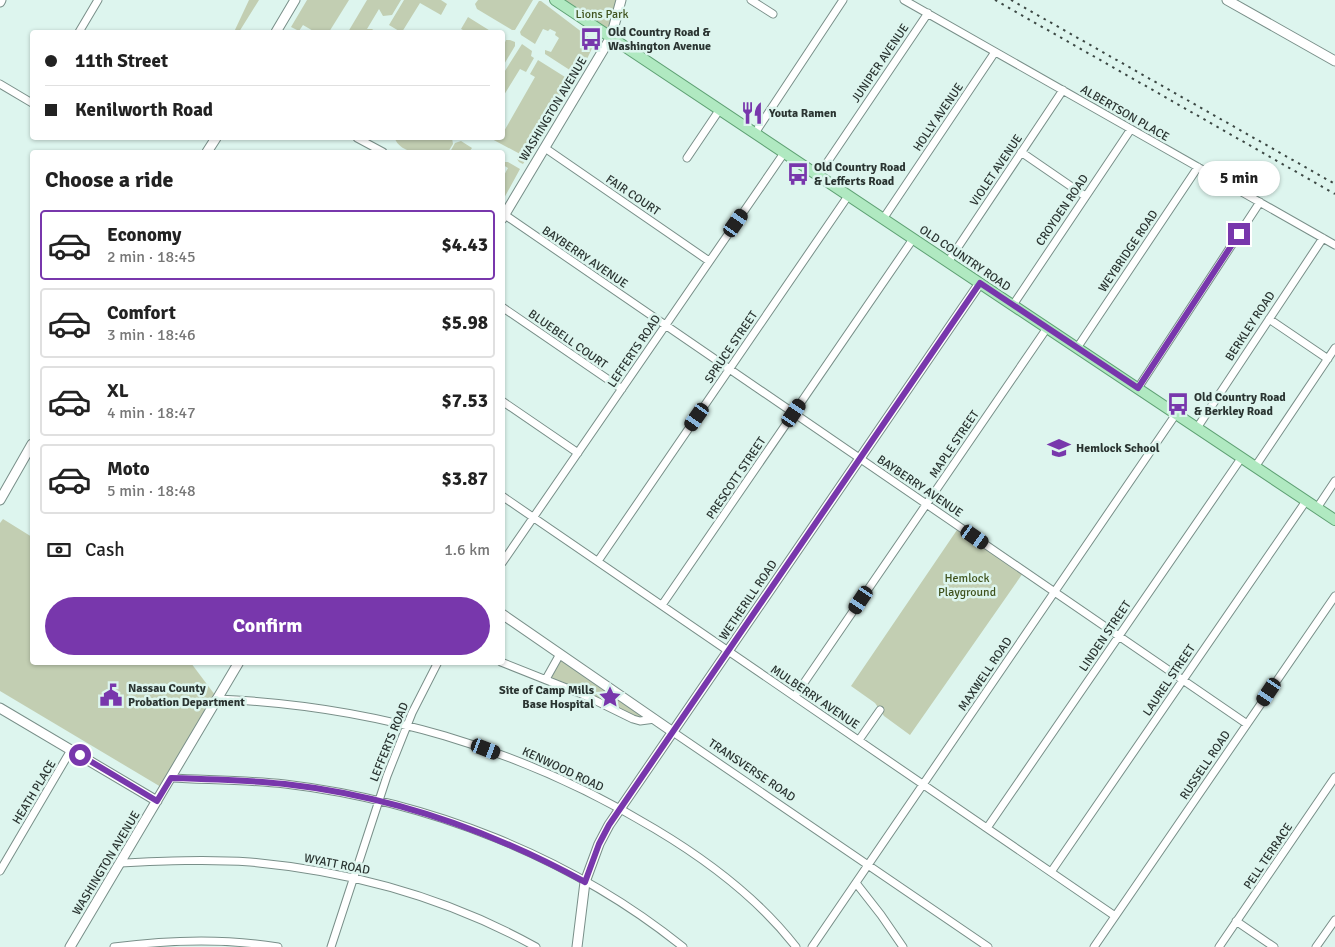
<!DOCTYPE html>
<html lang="en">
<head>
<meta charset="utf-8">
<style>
	body { margin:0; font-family:Signika,sans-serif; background:#f2f2f2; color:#222; height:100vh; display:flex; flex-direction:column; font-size:19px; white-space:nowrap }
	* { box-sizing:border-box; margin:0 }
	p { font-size:16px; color:#767676 }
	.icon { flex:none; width:28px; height:28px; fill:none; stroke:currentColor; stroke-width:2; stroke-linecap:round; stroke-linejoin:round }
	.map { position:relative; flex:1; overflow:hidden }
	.sheet { position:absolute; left:30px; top:150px; width:475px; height:515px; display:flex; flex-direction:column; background:#fff; border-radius:5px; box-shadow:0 1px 4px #0004 }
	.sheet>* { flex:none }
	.guide { position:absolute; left:30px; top:30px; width:475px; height:110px; border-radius:5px; box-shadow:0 1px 4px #0004; display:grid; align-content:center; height:110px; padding:0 15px; background:#fff }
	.end { position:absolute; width:22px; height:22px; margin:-11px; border:6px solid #7837ac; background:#fff; box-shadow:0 0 0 2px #fff }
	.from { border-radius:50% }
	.bubble { position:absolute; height:35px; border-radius:18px; background:#fff; box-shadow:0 1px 4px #0004; font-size:16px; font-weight:700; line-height:35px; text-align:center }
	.car { position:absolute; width:15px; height:30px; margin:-15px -8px; border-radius:6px; box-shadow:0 0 4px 1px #0007; background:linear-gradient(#222 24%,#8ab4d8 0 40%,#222 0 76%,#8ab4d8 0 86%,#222 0) }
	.guide b { display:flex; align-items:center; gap:18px; height:48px; font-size:19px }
	.guide b+b { border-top:1px solid #e0e0e0 }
	.guide i { width:12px; height:12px; background:#222 }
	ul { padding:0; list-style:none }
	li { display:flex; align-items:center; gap:15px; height:70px; margin:0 10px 8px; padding:0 5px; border:2px solid #e0e0e0; border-radius:5px }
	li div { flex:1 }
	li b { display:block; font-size:19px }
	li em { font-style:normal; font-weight:700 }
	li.on { border-color:#7837ac }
	li>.icon { width:45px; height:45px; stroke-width:1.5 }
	h2 { padding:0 15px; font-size:22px; line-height:60px }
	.pay { display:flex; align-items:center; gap:12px; height:55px; padding:0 15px; font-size:19px }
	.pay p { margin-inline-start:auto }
	.action { display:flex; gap:10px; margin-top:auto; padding:10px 15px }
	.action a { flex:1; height:58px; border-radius:30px; background:#7837ac; color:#fff; font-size:20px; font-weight:700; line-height:58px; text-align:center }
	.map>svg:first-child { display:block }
	.green { fill:#c2ceb2 }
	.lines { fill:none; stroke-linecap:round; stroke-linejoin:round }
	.street-casing { stroke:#798f89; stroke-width:9 }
	.secondary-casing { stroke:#798f89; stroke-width:11 }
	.primary-casing { stroke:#5fa174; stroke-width:12 }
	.street { stroke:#fff; stroke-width:7 }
	.secondary { stroke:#fff; stroke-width:9 }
	.primary { stroke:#b0e9c1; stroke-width:10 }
	.rail { stroke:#3c4844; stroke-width:2; stroke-dasharray:2.5 5; stroke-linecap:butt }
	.route { stroke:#7837ac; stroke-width:6 }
	.labels { text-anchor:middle; stroke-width:5; stroke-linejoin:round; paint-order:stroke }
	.park-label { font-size:12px; fill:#3f521d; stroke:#ddf5ee }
	.poi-label { font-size:12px; font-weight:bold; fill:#2a3431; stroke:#ddf5ee; text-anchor:start }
	.street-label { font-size:12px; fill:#2a3431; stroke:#ddf5ee }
</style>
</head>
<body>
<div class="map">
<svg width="1335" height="947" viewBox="0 0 1335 947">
	<rect width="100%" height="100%" fill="#ddf5ee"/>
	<path class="green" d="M249,0H259L239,32H234Z
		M307,0H349L329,32H315L303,25L299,31L291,27Z
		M367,0H401L392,15L383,16L379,9L367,29H372L376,32H348Z
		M404,0H441L447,4L441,15L420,3L402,32H399V31L389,25Z
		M478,0H533L515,30H512L477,9L475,4Z
		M561,0H621L611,37Z
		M539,1H541L595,42L579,76L545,54V50L551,52L559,38L555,35L556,32L550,29L548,31L543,29L535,44L521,35L520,32Z
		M468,17L492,32H467L461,29Z
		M506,40H510L515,42V46L503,66V47Z
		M522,44L532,51L531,56L534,58L526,72L520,69L504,95L503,94V74Z
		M538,60L573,82L523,164L519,162L517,159L520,154L490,138H502L503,133L535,77L530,74Z
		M396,138H452L453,144L448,152C432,153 403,157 395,139Z
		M461,141L472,148L469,152H450L455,143Z
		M505,162H508L520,169L503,200V177L508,168L503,165Z
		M3,519L32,537V662L191,663L215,695L161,787L0,691V523Z
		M959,527L1023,573L910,735L884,716L875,703L851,686Z
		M560,654L655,719L640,721L546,679Z"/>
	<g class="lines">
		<defs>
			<path id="street" d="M751,0L773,14
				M904,0L1335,245
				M79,32L98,0
				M0,84L32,103
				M755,133L843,0
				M357,138L383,152
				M545,148L709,261
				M1021,152L1085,196
				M687,158L720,109
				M818,176L928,13
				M505,215L1247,724
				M883,219L995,52
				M948,262L1063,90
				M1013,305L1131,129
				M502,307L622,389
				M1269,319L1328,359
				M1077,348L1198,167
				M1138,388L1260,202
				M502,401L578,453
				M1197,428L1323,238
				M1255,467L1335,348
				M502,496L1115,916
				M1317,508L1335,481
				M598,561L848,196
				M502,563L784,153
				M662,605L913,239
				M501,662L584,695L633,719L640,721L655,719
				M546,679L560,654
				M795,696L1047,328
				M218,699C376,706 519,747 655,829C707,860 758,898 796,947
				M673,732L988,947
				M859,740L880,710
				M171,778C209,780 247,780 285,784C428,801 570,856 683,947
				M987,828L1242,457
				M120,863C163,861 207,859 250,862C350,871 448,898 536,947
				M0,871L71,750
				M1051,872L1306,501
				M856,883L881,915L903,947
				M1236,921L1274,947
				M114,947C168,940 224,938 278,947
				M331,947L387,776L412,713L438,662
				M812,947L1176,414
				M1094,947L1335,596
				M1219,947L1335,777
				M1316,947L1335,920"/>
			<path id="secondary" d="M1227,0L1335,61
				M0,2L1,0
				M276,32L295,0
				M207,152L216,138
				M502,219L611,37L621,0
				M0,500L32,444
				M502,614L673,732
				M0,708L157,801
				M70,947L239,662
				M577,947L585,882L599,844L609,825L980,283"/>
			<path id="primary" d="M555,0L1335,520"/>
		</defs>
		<use href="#street" class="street-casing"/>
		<use href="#secondary" class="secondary-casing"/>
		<use href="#primary" class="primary-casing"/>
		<use href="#street" class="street"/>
		<use href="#secondary" class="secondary"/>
		<use href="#primary" class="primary"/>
		<path class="rail" d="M995,0L1335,194
			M1011,0L1335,184"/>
	</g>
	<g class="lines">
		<path class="route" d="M80,755L157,801L171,778C209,779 247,780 285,784C391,796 492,831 585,882L599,844L609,825L980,283L1138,388L1239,234"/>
	</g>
	<defs>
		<symbol id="bus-bare" viewBox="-9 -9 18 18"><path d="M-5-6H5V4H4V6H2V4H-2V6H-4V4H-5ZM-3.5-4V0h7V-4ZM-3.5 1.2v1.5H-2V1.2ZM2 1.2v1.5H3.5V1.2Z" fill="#7837ac" stroke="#ddf5ee" stroke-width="2.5" paint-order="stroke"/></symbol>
		<symbol id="restaurant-bare" viewBox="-9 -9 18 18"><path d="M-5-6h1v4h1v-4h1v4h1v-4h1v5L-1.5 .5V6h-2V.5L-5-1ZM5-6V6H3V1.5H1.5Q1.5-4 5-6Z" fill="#7837ac" stroke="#ddf5ee" stroke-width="2.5" paint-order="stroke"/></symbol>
		<symbol id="school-bare" viewBox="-9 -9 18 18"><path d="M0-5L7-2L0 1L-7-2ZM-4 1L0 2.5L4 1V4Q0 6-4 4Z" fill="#7837ac" stroke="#ddf5ee" stroke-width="2.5" paint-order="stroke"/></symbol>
		<symbol id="civic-bare" viewBox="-9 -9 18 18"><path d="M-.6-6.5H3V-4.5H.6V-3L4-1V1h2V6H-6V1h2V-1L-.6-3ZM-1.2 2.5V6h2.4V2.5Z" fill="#7837ac" stroke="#ddf5ee" stroke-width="2.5" paint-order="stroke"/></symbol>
		<symbol id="sight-bare" viewBox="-9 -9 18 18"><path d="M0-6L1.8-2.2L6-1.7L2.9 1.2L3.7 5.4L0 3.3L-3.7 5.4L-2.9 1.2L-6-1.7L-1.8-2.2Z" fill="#7837ac" stroke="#ddf5ee" stroke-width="2.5" paint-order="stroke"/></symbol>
	</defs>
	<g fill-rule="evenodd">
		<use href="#bus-bare" x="575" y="23" width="32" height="32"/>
		<use href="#restaurant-bare" x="736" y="97" width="32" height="32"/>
		<use href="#bus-bare" x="782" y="158" width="32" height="32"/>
		<use href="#bus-bare" x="1162" y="388" width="32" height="32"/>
		<use href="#school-bare" x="1043" y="432" width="32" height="32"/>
		<use href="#civic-bare" x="95" y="679" width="32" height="32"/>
		<use href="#sight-bare" x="594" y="681" width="32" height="32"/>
	</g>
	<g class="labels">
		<g class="park-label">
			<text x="602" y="18">Lions Park</text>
			<text x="967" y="582">Hemlock<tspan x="967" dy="14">Playground</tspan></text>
		</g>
		<g class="poi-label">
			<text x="608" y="36">Old Country Road &amp;<tspan x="608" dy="14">Washington Avenue</tspan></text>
			<text x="769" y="117">Youta Ramen</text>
			<text x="814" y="171">Old Country Road<tspan x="814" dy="14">&amp; Lefferts Road</tspan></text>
			<text x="1194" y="401">Old Country Road<tspan x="1194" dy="14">&amp; Berkley Road</tspan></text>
			<text x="1076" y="452">Hemlock School</text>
			<text x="128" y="692">Nassau County<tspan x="128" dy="14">Probation Department</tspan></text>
			<text x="594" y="694" text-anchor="end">Site of Camp Mills<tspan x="594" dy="14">Base Hospital</tspan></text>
		</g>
		<g class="street-label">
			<text transform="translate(880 63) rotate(-56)" y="4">JUNIPER AVENUE</text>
			<text transform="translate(553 109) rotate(-59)" y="4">WASHINGTON AVENUE</text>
			<text transform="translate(1125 113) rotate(30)" y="4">ALBERTSON PLACE</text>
			<text transform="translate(938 117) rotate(-56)" y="4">HOLLY AVENUE</text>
			<text transform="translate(996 170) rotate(-56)" y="4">VIOLET AVENUE</text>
			<text transform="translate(633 195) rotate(34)" y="4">FAIR COURT</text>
			<text transform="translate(1062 210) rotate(-56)" y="4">CROYDEN ROAD</text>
			<text transform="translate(1128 251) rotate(-56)" y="4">WEYBRIDGE ROAD</text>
			<text transform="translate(585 257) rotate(34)" y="4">BAYBERRY AVENUE</text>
			<text transform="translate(965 258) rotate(34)" y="4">OLD COUNTRY ROAD</text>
			<text transform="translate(1250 326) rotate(-57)" y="4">BERKLEY ROAD</text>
			<text transform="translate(568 339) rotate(35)" y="4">BLUEBELL COURT</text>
			<text transform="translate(731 347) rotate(-56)" y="4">SPRUCE STREET</text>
			<text transform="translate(634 351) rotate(-56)" y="4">LEFFERTS ROAD</text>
			<text transform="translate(954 444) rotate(-56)" y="4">MAPLE STREET</text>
			<text transform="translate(736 478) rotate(-56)" y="4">PRESCOTT STREET</text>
			<text transform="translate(920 486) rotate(34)" y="4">BAYBERRY AVENUE</text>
			<text transform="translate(748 600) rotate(-56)" y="4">WETHERILL ROAD</text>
			<text transform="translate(1105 636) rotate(-56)" y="4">LINDEN STREET</text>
			<text transform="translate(985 674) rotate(-56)" y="4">MAXWELL ROAD</text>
			<text transform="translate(1169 680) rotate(-56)" y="4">LAUREL STREET</text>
			<text transform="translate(815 697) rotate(34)" y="4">MULBERRY AVENUE</text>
			<text transform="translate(389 742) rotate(-68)" y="4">LEFFERTS ROAD</text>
			<text transform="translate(1205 765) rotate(-56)" y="4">RUSSELL ROAD</text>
			<text transform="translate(563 769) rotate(25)" y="4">KENWOOD ROAD</text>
			<text transform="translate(752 770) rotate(34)" y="4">TRANSVERSE ROAD</text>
			<text transform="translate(34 792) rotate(-59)" y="4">HEATH PLACE</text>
			<text transform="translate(1268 856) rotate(-56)" y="4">PELL TERRACE</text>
			<text transform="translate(106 863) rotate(-59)" y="4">WASHINGTON AVENUE</text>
			<text transform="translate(337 864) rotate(11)" y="4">WYATT ROAD</text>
		</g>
	</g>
</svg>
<i class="end from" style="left:80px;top:755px"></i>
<i class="end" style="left:1239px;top:234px"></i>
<div class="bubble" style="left:1198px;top:161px;width:82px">5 min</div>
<i class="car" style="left:736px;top:223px;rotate:35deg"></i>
<i class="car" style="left:794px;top:413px;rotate:34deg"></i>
<i class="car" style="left:697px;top:417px;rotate:215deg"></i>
<i class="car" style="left:975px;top:537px;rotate:125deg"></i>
<i class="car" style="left:861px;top:600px;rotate:214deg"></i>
<i class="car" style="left:1269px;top:692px;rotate:214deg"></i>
<i class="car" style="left:486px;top:749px;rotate:111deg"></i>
<div class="guide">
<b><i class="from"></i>11th Street</b>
<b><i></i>Kenilworth Road</b>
</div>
<section class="sheet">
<h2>Choose a ride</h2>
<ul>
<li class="on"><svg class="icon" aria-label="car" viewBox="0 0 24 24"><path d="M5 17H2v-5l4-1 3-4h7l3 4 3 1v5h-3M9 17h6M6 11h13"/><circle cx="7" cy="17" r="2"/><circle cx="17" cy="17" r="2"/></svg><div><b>Economy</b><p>2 min · 18:45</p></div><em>$4.43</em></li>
<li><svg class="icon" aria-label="car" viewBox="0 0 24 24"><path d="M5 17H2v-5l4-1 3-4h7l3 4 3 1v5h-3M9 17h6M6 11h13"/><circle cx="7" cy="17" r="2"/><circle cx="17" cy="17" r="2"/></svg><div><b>Comfort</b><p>3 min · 18:46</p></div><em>$5.98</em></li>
<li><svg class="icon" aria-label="car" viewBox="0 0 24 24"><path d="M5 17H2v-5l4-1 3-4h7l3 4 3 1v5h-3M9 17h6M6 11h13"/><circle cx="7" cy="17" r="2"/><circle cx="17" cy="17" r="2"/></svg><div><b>XL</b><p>4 min · 18:47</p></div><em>$7.53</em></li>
<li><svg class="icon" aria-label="car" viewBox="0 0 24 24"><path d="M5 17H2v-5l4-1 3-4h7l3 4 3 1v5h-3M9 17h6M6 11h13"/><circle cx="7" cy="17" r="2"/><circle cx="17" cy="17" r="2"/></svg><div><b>Moto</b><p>5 min · 18:48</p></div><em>$3.87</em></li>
</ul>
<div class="pay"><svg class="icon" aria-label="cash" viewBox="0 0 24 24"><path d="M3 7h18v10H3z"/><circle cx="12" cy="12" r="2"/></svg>Cash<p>1.6 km</p></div>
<div class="action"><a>Confirm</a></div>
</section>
</div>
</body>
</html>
